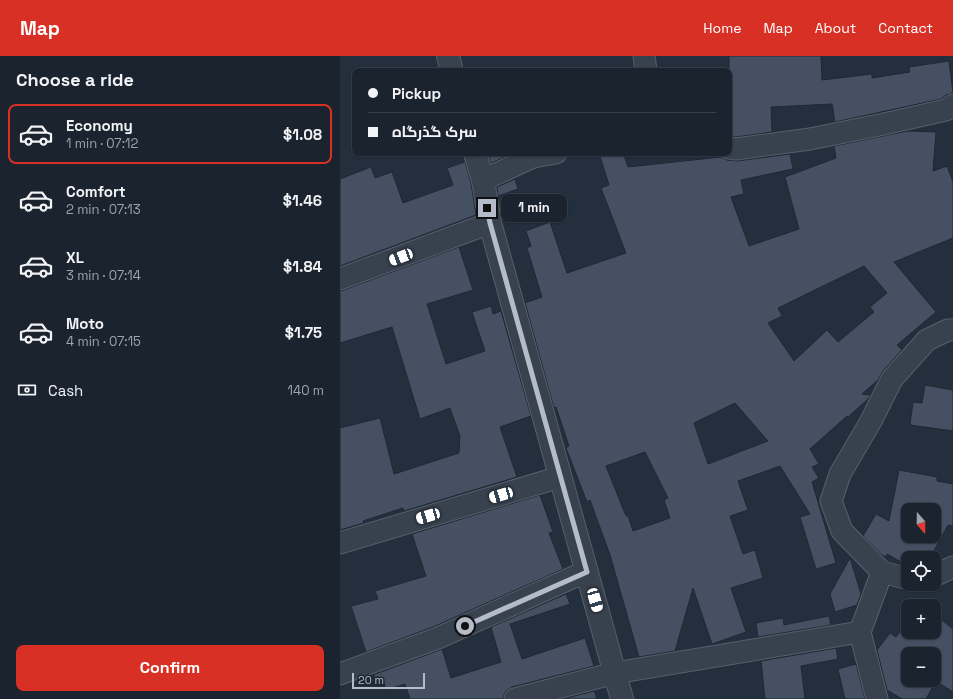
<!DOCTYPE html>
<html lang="en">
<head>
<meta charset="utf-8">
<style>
	body { margin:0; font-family:"Space Grotesk",Cairo,sans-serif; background:#282f3a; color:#f1f3f6; height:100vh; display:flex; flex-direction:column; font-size:15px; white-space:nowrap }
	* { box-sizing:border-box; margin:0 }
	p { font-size:13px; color:#a0a4aa }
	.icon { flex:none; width:22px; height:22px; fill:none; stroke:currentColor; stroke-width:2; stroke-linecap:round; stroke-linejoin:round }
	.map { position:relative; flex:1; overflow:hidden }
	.details { display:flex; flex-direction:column; background:#1b232e; width:340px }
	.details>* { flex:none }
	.hud { position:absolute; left:12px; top:12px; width:380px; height:88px; border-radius:8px; box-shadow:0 1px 3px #0004,0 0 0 1px #39404a; display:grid; align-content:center; height:88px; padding:0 16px; background:#1b232e }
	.needle { width:26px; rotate:160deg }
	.tools { position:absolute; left:561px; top:447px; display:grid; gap:8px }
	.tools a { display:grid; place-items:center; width:40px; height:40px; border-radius:8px; background:#1b232e; box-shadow:0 1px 3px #0004,0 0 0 1px #39404a; font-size:20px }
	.scale { position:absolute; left:12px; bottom:10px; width:73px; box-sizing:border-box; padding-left:4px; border:2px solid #b4bcc9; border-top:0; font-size:11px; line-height:14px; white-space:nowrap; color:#b4bcc9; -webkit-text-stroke:3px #1d2633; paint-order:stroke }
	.end { position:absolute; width:18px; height:18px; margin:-9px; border:5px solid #b4bcc9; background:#111; box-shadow:0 0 0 2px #111 }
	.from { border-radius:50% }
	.bubble { position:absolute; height:28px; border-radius:8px; background:#1b232e; box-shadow:0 1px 3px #0004,0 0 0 1px #39404a; font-size:13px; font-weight:700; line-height:28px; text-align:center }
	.car { position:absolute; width:12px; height:24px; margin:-12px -6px; border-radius:5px; box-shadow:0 0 3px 1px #0007; background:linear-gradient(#fff 24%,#345 0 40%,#fff 0 76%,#345 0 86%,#fff 0) }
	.hud b { display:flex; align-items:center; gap:14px; height:38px; font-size:15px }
	.hud b+b { border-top:1px solid #39404a }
	.hud i { width:10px; height:10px; background:#f1f3f6 }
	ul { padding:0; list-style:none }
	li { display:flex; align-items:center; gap:12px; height:60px; margin:0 8px 6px; padding:0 8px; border:2px solid transparent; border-radius:8px }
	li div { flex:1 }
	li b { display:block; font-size:15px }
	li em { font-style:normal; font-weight:700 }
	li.current { border-color:#d93025 }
	li>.icon { width:36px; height:36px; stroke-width:1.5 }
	h2 { padding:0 16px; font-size:18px; line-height:48px }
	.pay { display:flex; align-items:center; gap:10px; height:44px; padding:0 16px; font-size:15px }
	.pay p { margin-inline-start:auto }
	.cta { display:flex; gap:8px; margin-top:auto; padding:8px 16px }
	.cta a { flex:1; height:46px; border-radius:8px; background:#d93025; color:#fff; font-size:16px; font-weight:700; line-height:46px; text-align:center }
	header { display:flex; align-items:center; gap:24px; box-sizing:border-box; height:56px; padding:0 20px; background:#d93025; color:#fff }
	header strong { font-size:19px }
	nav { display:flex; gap:22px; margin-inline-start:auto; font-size:14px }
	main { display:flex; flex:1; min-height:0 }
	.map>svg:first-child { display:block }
	.building { fill:#455162; stroke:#1f2835; fill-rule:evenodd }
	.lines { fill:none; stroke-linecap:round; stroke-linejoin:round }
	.minor-casing { stroke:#565f6c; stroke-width:23 }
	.tertiary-casing { stroke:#565f6c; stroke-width:24 }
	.minor { stroke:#38414e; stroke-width:21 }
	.tertiary { stroke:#38414e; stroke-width:22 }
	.route { stroke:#b4bcc9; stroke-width:5 }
</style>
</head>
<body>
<header>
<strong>Map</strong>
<nav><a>Home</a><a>Map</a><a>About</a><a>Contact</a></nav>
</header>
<main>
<section class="details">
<h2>Choose a ride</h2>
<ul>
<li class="current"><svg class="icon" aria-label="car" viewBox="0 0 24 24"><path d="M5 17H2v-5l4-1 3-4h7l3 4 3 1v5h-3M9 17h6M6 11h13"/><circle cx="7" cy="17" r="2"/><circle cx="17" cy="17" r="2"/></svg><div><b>Economy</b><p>1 min · 07:12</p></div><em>$1.08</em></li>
<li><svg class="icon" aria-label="car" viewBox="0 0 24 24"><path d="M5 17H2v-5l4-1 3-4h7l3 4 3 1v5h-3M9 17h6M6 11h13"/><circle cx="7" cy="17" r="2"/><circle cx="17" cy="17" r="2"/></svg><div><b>Comfort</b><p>2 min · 07:13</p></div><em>$1.46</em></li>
<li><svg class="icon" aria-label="car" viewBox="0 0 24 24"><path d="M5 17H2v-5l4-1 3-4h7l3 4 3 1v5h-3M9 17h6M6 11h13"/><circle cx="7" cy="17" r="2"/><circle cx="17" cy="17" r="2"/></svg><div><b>XL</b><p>3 min · 07:14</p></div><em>$1.84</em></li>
<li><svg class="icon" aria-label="car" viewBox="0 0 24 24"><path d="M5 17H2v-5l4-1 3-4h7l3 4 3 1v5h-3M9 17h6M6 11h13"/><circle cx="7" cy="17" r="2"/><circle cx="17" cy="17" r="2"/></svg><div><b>Moto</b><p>4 min · 07:15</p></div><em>$1.75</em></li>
</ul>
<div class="pay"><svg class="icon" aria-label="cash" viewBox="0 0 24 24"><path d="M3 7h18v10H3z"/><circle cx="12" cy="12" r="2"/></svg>Cash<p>140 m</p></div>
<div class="cta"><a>Confirm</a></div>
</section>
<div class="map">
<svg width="613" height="643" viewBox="0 0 613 643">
	<rect width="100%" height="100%" fill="#242f3e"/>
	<path class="building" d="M389,0H481L482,24L532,18V22L570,16L569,11L609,5L613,37L606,39L601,43L495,66L492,48L431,51L432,76L396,81L389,80Z
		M568,75L596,76L593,115L607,110L613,126V182L554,206L596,256L557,289L562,294L543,315L538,324L522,338L531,339L528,343L508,361L507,360L470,393L479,408L472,411L479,422L472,426L496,507L476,513L460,461L470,458L440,410L398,425L408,454L390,460L403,498L415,494L423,522L391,532L406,576L372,588L353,532L335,595L299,601L270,499L250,444L247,446L226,392L229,390L216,351L214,352L185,247L202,241L187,192L191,190L186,175L210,166L227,217L286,197L261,132L269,129L259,97H283L288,111L381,101L387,104L397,105L450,98L453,113L401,124L404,138L391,141L409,190L459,173L445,121L496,102L494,90ZM524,210L547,237L530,251L534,256L498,286L487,274L454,305L428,267L442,260L438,252ZM395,347L428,385L368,408L354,367ZM305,396L328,442L324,444L330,462L293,475L288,460H286L266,410Z
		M150,97H167V100L151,107L148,98Z
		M125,106L131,127L136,159L0,210V123L31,111L35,122L52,116L63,147L113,129L107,112Z
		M175,123L178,133L158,140L157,131Z
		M119,191L133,234L87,248L106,308L145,295L132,256L151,250L153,258L161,255L191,360L160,371L177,421L64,455L63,452L23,465L24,467L0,474V372L40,362L54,418L119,397L120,380L110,352L80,363L52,271L0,287V235L4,234Z
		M585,329L613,334V375L570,369L573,346L582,347Z
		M559,414L597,421V425L613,428V470L608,469L590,502H568V510L547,498L546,501L542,499L523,480L536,458L549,465ZM568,454H594V480H568Z
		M200,439L213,476L209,477L223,513L93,571L26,596L11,550L38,543L35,535L86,520L72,478Z
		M510,502L521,538L517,549L495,556L490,538Z
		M226,538L230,548L170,568L182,603L245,582L254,610L172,631L166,635L164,639L163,643H70L65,628L46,634L44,627L37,629L33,619L102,593L111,622L161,606L151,571Z
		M594,558L613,573V636L596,625L586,643H562L547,634L537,594L550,577L556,581L568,565V576H594ZM568,598H594V624H568Z
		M489,560L491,569L418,581L416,567L443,562L444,569Z
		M496,592L498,603L461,610L465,643H425L421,605Z
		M516,608L525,643H505L498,613Z
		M254,635L257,643H223Z"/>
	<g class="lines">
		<defs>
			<path id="minor" d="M304,0L306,15
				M389,92L396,93L470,83L544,68L606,54L613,49
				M143,124L193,101L216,97
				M0,223L150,167
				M0,487L220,421
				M594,520L613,511
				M568,523L542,516L502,475L491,445L500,418L531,365L552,323L587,284L608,274H613
				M0,618L98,582L247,515
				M175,643L275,617L520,576
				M537,643L520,576L542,516"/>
			<path id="tertiary" d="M108,0L112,15
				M135,97L143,124L150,167L282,643"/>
		</defs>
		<use href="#minor" class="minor-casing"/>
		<use href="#tertiary" class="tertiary-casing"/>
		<use href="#minor" class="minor"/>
		<use href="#tertiary" class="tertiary"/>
	</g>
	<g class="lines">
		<path class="route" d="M125,570L247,516L150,167L147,152"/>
	</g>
</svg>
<div class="tools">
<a><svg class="needle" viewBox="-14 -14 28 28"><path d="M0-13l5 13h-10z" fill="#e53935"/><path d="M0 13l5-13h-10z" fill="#a0a4aa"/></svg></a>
<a><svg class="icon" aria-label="locate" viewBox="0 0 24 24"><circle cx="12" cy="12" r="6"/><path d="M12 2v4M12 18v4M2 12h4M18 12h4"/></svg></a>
<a>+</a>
<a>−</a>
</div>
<div class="scale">20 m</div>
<i class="end from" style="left:125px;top:570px"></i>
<i class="end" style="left:147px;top:152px"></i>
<div class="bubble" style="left:161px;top:138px;width:66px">1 min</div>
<i class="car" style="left:61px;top:201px;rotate:249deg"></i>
<i class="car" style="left:161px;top:439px;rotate:254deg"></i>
<i class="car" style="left:88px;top:460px;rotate:254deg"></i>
<i class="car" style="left:255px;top:544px;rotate:164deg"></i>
<div class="hud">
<b><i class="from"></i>Pickup</b>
<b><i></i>سرک گذرگاه</b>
</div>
</div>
</main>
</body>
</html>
